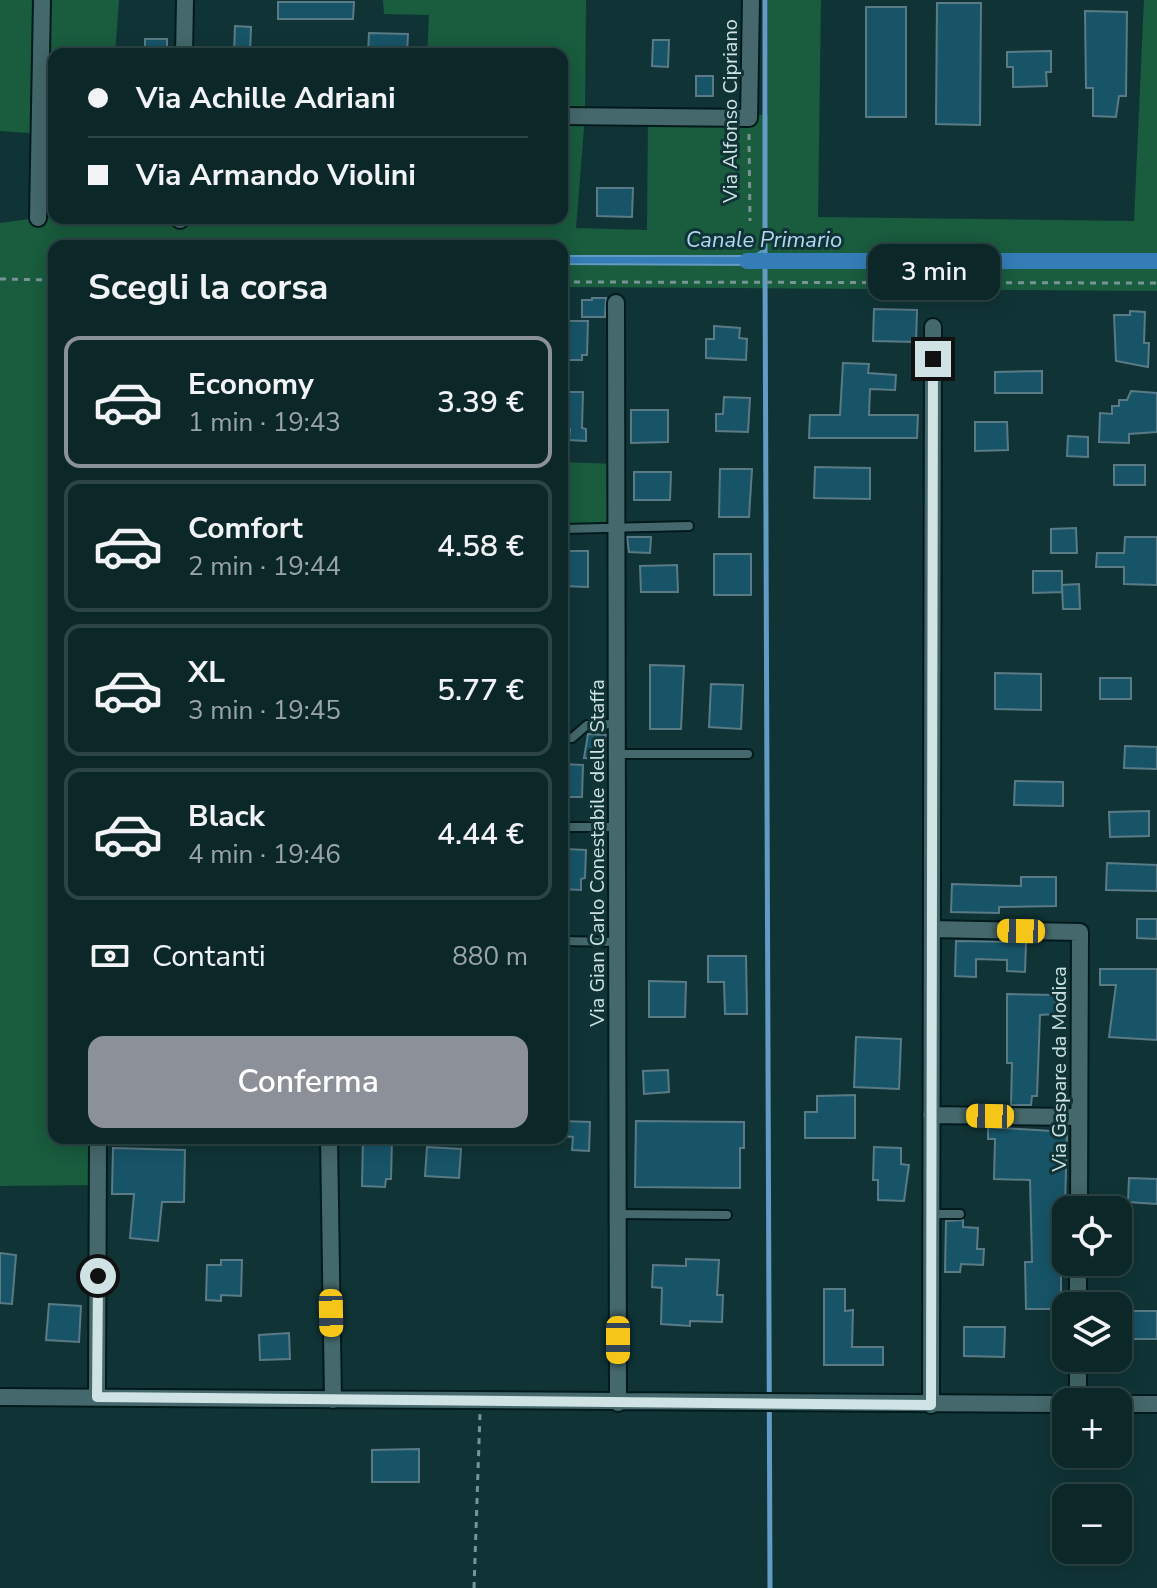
<!DOCTYPE html>
<html lang="it">
<head>
<meta charset="utf-8">
<style>
	body { margin:0; font-family:"Nunito Sans",sans-serif; background:#152f30; color:#f1f3f6; height:100vh; display:flex; flex-direction:column; font-size:30px; white-space:nowrap }
	* { box-sizing:border-box; margin:0 }
	p { font-size:26px; color:#9aa5a8 }
	.icon { flex:none; width:44px; height:44px; fill:none; stroke:currentColor; stroke-width:2; stroke-linecap:round; stroke-linejoin:round }
	.map { position:relative; flex:1; overflow:hidden }
	.side { position:absolute; left:48px; top:240px; width:520px; height:904px; display:flex; flex-direction:column; background:#0c2728; border-radius:16px; box-shadow:0 4px 20px #0003,0 0 0 2px #2c4445 }
	.side>* { flex:none }
	.top-card { position:absolute; left:48px; top:48px; width:520px; height:176px; border-radius:16px; box-shadow:0 4px 20px #0003,0 0 0 2px #2c4445; display:grid; align-content:center; height:176px; padding:0 40px; background:#0c2728 }
	.tools { position:absolute; left:1052px; top:1196px; display:grid; gap:16px }
	.tools a { display:grid; place-items:center; width:80px; height:80px; border-radius:16px; background:#0c2728; box-shadow:0 4px 20px #0003,0 0 0 2px #2c4445; font-size:40px }
	.end { position:absolute; width:36px; height:36px; margin:-18px; border:10px solid #cfe2e4; background:#111; box-shadow:0 0 0 4px #111 }
	.from { border-radius:50% }
	.bubble { position:absolute; height:56px; border-radius:16px; background:#0c2728; box-shadow:0 4px 20px #0003,0 0 0 2px #2c4445; font-size:26px; font-weight:600; line-height:56px; text-align:center }
	.car { position:absolute; width:24px; height:48px; margin:-24px -12px; border-radius:10px; box-shadow:0 0 6px 2px #0007; background:linear-gradient(#f5c518 24%,#345 0 40%,#f5c518 0 76%,#345 0 86%,#f5c518 0) }
	.top-card b { display:flex; align-items:center; gap:28px; height:76px; font-size:30px }
	.top-card b+b { border-top:2px solid #2c4445 }
	.top-card i { width:20px; height:20px; background:#f1f3f6 }
	ul { padding:0; list-style:none }
	li { display:flex; align-items:center; gap:24px; height:132px; margin:0 16px 12px; padding:0 24px; border:4px solid #2c4445; border-radius:16px }
	li div { flex:1 }
	li b { display:block; font-size:30px }
	li em { font-style:normal; font-weight:600 }
	li.on { border-color:#8c9099 }
	li>.icon { width:72px; height:72px; stroke-width:1.5 }
	h2 { padding:0 40px; font-size:36px; line-height:96px }
	.pay { display:flex; align-items:center; gap:20px; height:88px; padding:0 40px; font-size:30px }
	.pay p { margin-inline-start:auto }
	.cta { display:flex; gap:16px; margin-top:auto; padding:16px 40px }
	.cta a { flex:1; height:92px; border-radius:16px; background:#8c9099; color:#fff; font-size:32px; font-weight:600; line-height:92px; text-align:center }
	.map>svg:first-child { display:block }
	.green { fill:#195c3e }
	.water { fill:#347db6; stroke:#629bc4; stroke-width:2 }
	.lines { fill:none; stroke-linecap:round; stroke-linejoin:round }
	.stream { stroke:#629bc4; stroke-width:5 }
	.canal { stroke:#347db6; stroke-width:16 }
	.building { fill:#175468; stroke:#5a7a86; stroke-width:2 }
	.lane-casing { stroke:#011a1c; stroke-width:12 }
	.street-casing { stroke:#011a1c; stroke-width:20 }
	.path { stroke:#799496; stroke-width:3; stroke-dasharray:6 6; stroke-linecap:butt }
	.lane { stroke:#44686b; stroke-width:8 }
	.street { stroke:#44686b; stroke-width:16 }
	.route { stroke:#cfe2e4; stroke-width:10 }
	.labels { text-anchor:middle; stroke-width:6; stroke-linejoin:round; paint-order:stroke }
	.street-label { font-size:20px; fill:#cfe2e4; stroke:#103436 }
	.water-label { font-size:22px; font-style:italic; fill:#b2d6f5; stroke:#103436 }
</style>
</head>
<body>
<div class="map">
<svg width="1157" height="1588" viewBox="0 0 1157 1588">
	<rect width="100%" height="100%" fill="#103436"/>
	<path class="green" d="M0,0H119L115,54H54V135L0,131Z
		M383,0H586L585,116L576,228L647,230L648,113L768,115V0H821L818,217L1134,221L1144,0H1157V291L562,287V246H54V1138H98V1185L0,1186V223L38,218L381,224L382,218H562V54H427L429,15L384,14Z
		M562,462L616,464V526L562,529Z"/>
	<path class="water" d="M765,249V269L758,265L562,264V256H753Z"/>
	<g class="lines">
		<path class="stream" d="M765,255V0
			M765,265L770,1588"/>
		<path class="canal" d="M747,261H1157"/>
	</g>
	<path class="building" d="M278,2H354L353,19H278Z
		M937,3H981L980,125L936,124Z
		M866,7H906V117H866Z
		M1085,11L1127,12L1126,96H1119L1116,117L1093,116V88H1086Z
		M235,26L251,27L250,54L234,53Z
		M369,33L408,34L407,54H368Z
		M145,39H167V54L145,53Z
		M653,40H669L668,67L652,66Z
		M1051,51V72H1046L1047,86L1013,87V67H1007V52Z
		M696,76H713V96H696Z
		M597,188H633L632,217L597,216Z
		M592,298H606L605,317H582V300H592Z
		M874,309L917,310L916,342L873,341Z
		M1130,311L1145,312L1144,343H1149L1148,367L1116,361L1114,315H1130Z
		M562,321H588L587,355H582V360H562Z
		M714,326L740,328L739,338L747,339L746,360L706,358V339H714Z
		M843,363L869,364L868,373L896,375L895,390L870,389L869,415H918L917,438H809L810,415H840Z
		M1042,371V393H995V372Z
		M1131,391L1157,393V432L1129,434V443L1099,442L1100,413L1112,414V406H1119V400H1127Z
		M562,392H583L582,428L586,429V441L569,440L570,429H562Z
		M724,397L750,398L748,432L716,431V414H723Z
		M631,410H668V442L631,443Z
		M975,422H1007L1008,450L975,451Z
		M1068,436L1088,437V457L1067,456Z
		M1114,465H1145V485H1114Z
		M815,467L870,468V499L814,498Z
		M720,469H752L749,517H719Z
		M634,472H671L670,500H634Z
		M1076,528L1077,553H1051V529Z
		M627,537H651L650,553L629,552Z
		M1125,537H1157V585L1124,584V567H1096L1097,553H1124Z
		M562,551H588V587L562,586Z
		M714,554H751V595H714Z
		M677,565L678,592H641L640,566Z
		M1033,571H1062V592L1033,593Z
		M1079,584L1080,609H1063L1062,585Z
		M650,665L684,666L681,729H650Z
		M995,673L1041,674V710L995,709Z
		M1100,678H1131V699H1100Z
		M711,684L743,685L741,729L709,727Z
		M588,734L606,735L604,759L584,758Z
		M1125,746L1157,747V769L1124,768Z
		M562,764L583,765L582,797H562Z
		M1015,781L1063,782V806L1014,805Z
		M1149,811V836L1110,837L1109,812Z
		M566,849L586,850L585,878L581,879V890L562,889V854H565Z
		M1107,863L1157,865V891L1106,890Z
		M1021,877H1056V906L999,907V913L951,912L952,884L1021,886Z
		M1137,919H1157V939L1137,938Z
		M956,941L1026,942L1025,972L1007,971V960L976,959V977L955,976Z
		M708,956H746L747,1014H725L724,982H708Z
		M1100,969H1157V1040L1109,1037L1116,985H1100Z
		M649,981L686,982L685,1017H649Z
		M1007,994L1055,995V1014L1040,1015L1037,1096H1032L1031,1105H1011L1012,1063H1007Z
		M856,1037L901,1039L899,1089L854,1087Z
		M668,1070L669,1092L644,1094L643,1071Z
		M855,1095V1138H805V1112H817V1096Z
		M562,1121L590,1122L589,1151L572,1150L573,1137L562,1136Z
		M636,1121L744,1122V1148H740V1188L635,1187Z
		M988,1127L1067,1132L1064,1245L1057,1271H1061V1299H1056V1309H1026L1025,1262H1032L1030,1180L994,1179L995,1139H988Z
		M363,1139H392L391,1179H386L385,1187L362,1186Z
		M427,1147L461,1149L459,1178L425,1176Z
		M874,1147L901,1148V1164L909,1165L904,1201L878,1200V1180H873Z
		M113,1148L185,1150L184,1202H162L158,1241L130,1238L134,1194H112Z
		M1129,1178L1157,1179V1204L1128,1202Z
		M963,1220V1227L978,1228L977,1249H984L983,1265L961,1264L960,1272H945L946,1221Z
		M0,1253L16,1255L12,1304L0,1303Z
		M686,1259L719,1260L717,1295H723L722,1322L690,1321V1326L661,1324L662,1288L652,1287L653,1265L686,1266Z
		M221,1260H242L241,1296L221,1295V1301L206,1300L207,1265H221Z
		M824,1289H845V1311L853,1310L852,1347H883V1365H824Z
		M49,1304L81,1306L79,1342L46,1340Z
		M1118,1311H1157V1339H1118Z
		M964,1327H1005L1004,1357L964,1356Z
		M289,1333L290,1359L260,1360L259,1335Z
		M419,1449V1482H372V1450Z"/>
	<g class="lines">
		<defs>
			<path id="lane" d="M562,529L689,526
				M562,739L572,738L587,725L617,724
				M617,754H748
				M562,827H617
				M562,941L617,942
				M618,1214L727,1215
				M931,1214H960"/>
			<path id="street" d="M184,54L185,0
				M562,116L749,118L751,0
				M38,218L42,0
				M180,220V218
				M616,303L618,1403
				M932,929L1080,932L1079,1210
				M931,1115L1079,1117
				M329,1138L333,1400
				M1078,1306V1262
				M0,1397L1066,1404
				M97,1397L98,1138
				M1078,1402V1358
				M1118,1404H1157
				M931,1405L933,327"/>
		</defs>
		<use href="#lane" class="lane-casing"/>
		<use href="#street" class="street-casing"/>
		<path class="path" d="M749,134L750,221
			M0,279L54,280
			M562,282L1157,283
			M474,1588L480,1413"/>
		<use href="#lane" class="lane"/>
		<use href="#street" class="street"/>
	</g>
	<g class="lines">
		<path class="route" d="M98,1276L97,1397L931,1405L933,359"/>
	</g>
	<g class="labels">
		<g class="street-label">
			<text transform="translate(730 111) rotate(-90)" y="7">Via Alfonso Cipriano</text>
			<text transform="translate(597 853) rotate(-90)" y="7">Via Gian Carlo Conestabile della Staffa</text>
			<text transform="translate(1059 1069) rotate(-90)" y="7">Via Gaspare da Modica</text>
		</g>
		<g class="water-label">
			<text x="764" y="247">Canale Primario</text>
		</g>
	</g>
</svg>
<div class="tools">
<a><svg class="icon" aria-label="locate" viewBox="0 0 24 24"><circle cx="12" cy="12" r="6"/><path d="M12 2v4M12 18v4M2 12h4M18 12h4"/></svg></a>
<a><svg class="icon" aria-label="layers" viewBox="0 0 24 24"><path d="M12 4l9 5-9 5-9-5zM3 14l9 5 9-5"/></svg></a>
<a>+</a>
<a>−</a>
</div>
<i class="end from" style="left:98px;top:1276px"></i>
<i class="end" style="left:933px;top:359px"></i>
<div class="bubble" style="left:868px;top:244px;width:132px">3 min</div>
<i class="car" style="left:1021px;top:931px;rotate:271deg"></i>
<i class="car" style="left:990px;top:1116px;rotate:271deg"></i>
<i class="car" style="left:331px;top:1313px;rotate:179deg"></i>
<i class="car" style="left:618px;top:1340px;rotate:180deg"></i>
<div class="top-card">
<b><i class="from"></i>Via Achille Adriani</b>
<b><i></i>Via Armando Violini</b>
</div>
<section class="side">
<h2>Scegli la corsa</h2>
<ul>
<li class="on"><svg class="icon" aria-label="car" viewBox="0 0 24 24"><path d="M5 17H2v-5l4-1 3-4h7l3 4 3 1v5h-3M9 17h6M6 11h13"/><circle cx="7" cy="17" r="2"/><circle cx="17" cy="17" r="2"/></svg><div><b>Economy</b><p>1 min · 19:43</p></div><em>3.39 €</em></li>
<li><svg class="icon" aria-label="car" viewBox="0 0 24 24"><path d="M5 17H2v-5l4-1 3-4h7l3 4 3 1v5h-3M9 17h6M6 11h13"/><circle cx="7" cy="17" r="2"/><circle cx="17" cy="17" r="2"/></svg><div><b>Comfort</b><p>2 min · 19:44</p></div><em>4.58 €</em></li>
<li><svg class="icon" aria-label="car" viewBox="0 0 24 24"><path d="M5 17H2v-5l4-1 3-4h7l3 4 3 1v5h-3M9 17h6M6 11h13"/><circle cx="7" cy="17" r="2"/><circle cx="17" cy="17" r="2"/></svg><div><b>XL</b><p>3 min · 19:45</p></div><em>5.77 €</em></li>
<li><svg class="icon" aria-label="car" viewBox="0 0 24 24"><path d="M5 17H2v-5l4-1 3-4h7l3 4 3 1v5h-3M9 17h6M6 11h13"/><circle cx="7" cy="17" r="2"/><circle cx="17" cy="17" r="2"/></svg><div><b>Black</b><p>4 min · 19:46</p></div><em>4.44 €</em></li>
</ul>
<div class="pay"><svg class="icon" aria-label="cash" viewBox="0 0 24 24"><path d="M3 7h18v10H3z"/><circle cx="12" cy="12" r="2"/></svg>Contanti<p>880 m</p></div>
<div class="cta"><a>Conferma</a></div>
</section>
</div>
</body>
</html>
